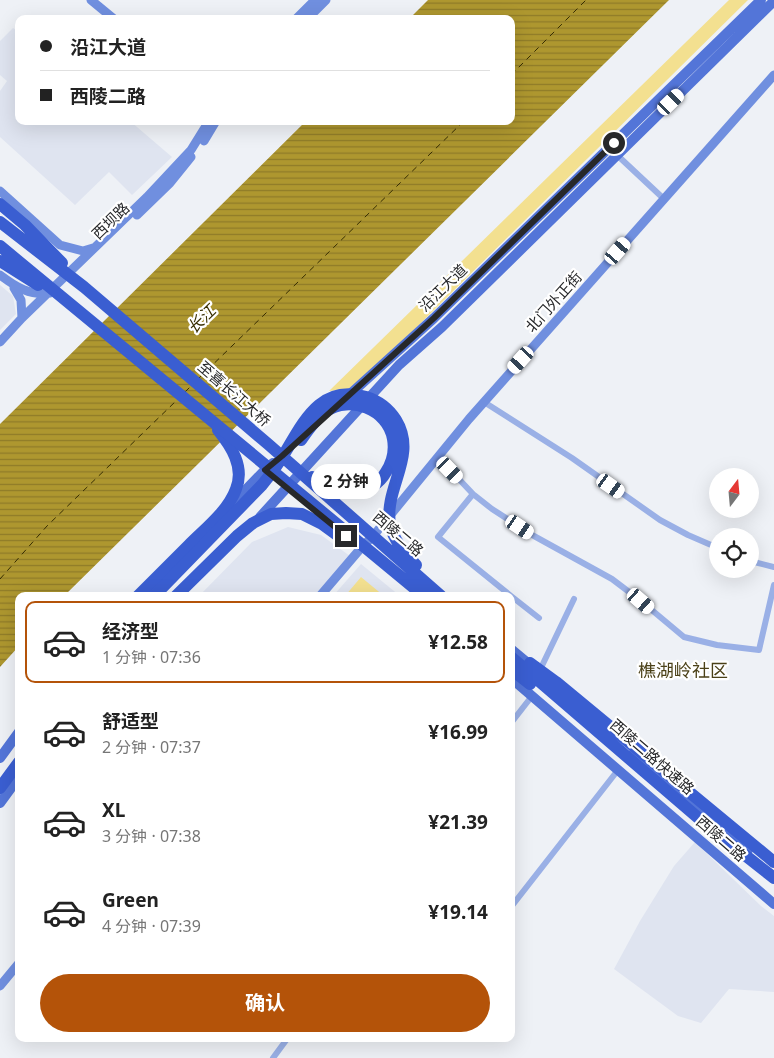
<!DOCTYPE html>
<html lang="zh">
<head>
<meta charset="utf-8">
<style>
	body { margin:0; font-family:"Noto Sans","Noto Sans SC",sans-serif; background:#f2f2f2; color:#222; height:100vh; display:flex; flex-direction:column; font-size:19px; white-space:nowrap }
	* { box-sizing:border-box; margin:0 }
	p { font-size:16px; color:#767676 }
	.icon { flex:none; width:28px; height:28px; fill:none; stroke:currentColor; stroke-width:2; stroke-linecap:round; stroke-linejoin:round }
	.map { position:relative; flex:1; overflow:hidden }
	.sheet { position:absolute; left:15px; top:592px; width:500px; height:450px; display:flex; flex-direction:column; background:#fff; border-radius:10px; box-shadow:0 5px 20px #0002 }
	.sheet>* { flex:none }
	.top-card { position:absolute; left:15px; top:15px; width:500px; height:110px; border-radius:10px; box-shadow:0 5px 20px #0002; display:grid; align-content:center; height:110px; padding:0 25px; background:#fff }
	.needle { width:32px; rotate:16deg }
	.buttons { position:absolute; left:709px; top:468px; display:grid; gap:10px }
	.buttons a { display:grid; place-items:center; width:50px; height:50px; border-radius:50%; background:#fff; box-shadow:0 5px 20px #0002; font-size:25px }
	.end { position:absolute; width:22px; height:22px; margin:-11px; border:6px solid #27282a; background:#fff; box-shadow:0 0 0 2px #fff }
	.from { border-radius:50% }
	.bubble { position:absolute; height:35px; border-radius:18px; background:#fff; box-shadow:0 5px 20px #0002; font-size:16px; font-weight:700; line-height:35px; text-align:center }
	.car { position:absolute; width:15px; height:30px; margin:-15px -8px; border-radius:6px; box-shadow:0 0 4px 1px #0007; background:linear-gradient(#fff 24%,#345 0 40%,#fff 0 76%,#345 0 86%,#fff 0) }
	.top-card b { display:flex; align-items:center; gap:18px; height:48px; font-size:19px }
	.top-card b+b { border-top:1px solid #e0e0e0 }
	.top-card i { width:12px; height:12px; background:#222 }
	ul { padding:9px 0 0; list-style:none }
	li { display:flex; align-items:center; gap:15px; height:82px; margin:0 10px 8px; padding:0 15px; border:2px solid transparent; border-radius:10px }
	li div { flex:1 }
	li b { display:block; font-size:19px }
	li em { font-style:normal; font-weight:700 }
	li.selected { border-color:#b45309 }
	li>.icon { width:45px; height:45px; stroke-width:1.5 }
	.primary-button { display:flex; gap:10px; margin-top:auto; padding:10px 25px }
	.primary-button a { flex:1; height:58px; border-radius:30px; background:#b45309; color:#fff; font-size:20px; font-weight:700; line-height:58px; text-align:center }
	.map>svg:first-child { display:block }
	.built { fill:#dfe4f0 }
	.green { fill:#f3e090 }
	.water { fill:url(#water-rules) }
	.lines { fill:none; stroke-linecap:round; stroke-linejoin:round }
	.ferry { stroke:#382e02; stroke-width:1; stroke-dasharray:6 5; stroke-linecap:butt }
	.street { stroke:#9ab0e6; stroke-width:6 }
	.secondary { stroke:#708fdf; stroke-width:9 }
	.primary { stroke:#5375d8; stroke-width:10 }
	.highway { stroke:#3a5ed1; stroke-width:12 }
	.highway-bridge { stroke:#3a5ed1; stroke-width:12 }
	.route { stroke:#27282a; stroke-width:6 }
	.labels { text-anchor:middle; stroke-width:4.5; stroke-linejoin:round; paint-order:stroke }
	.street-label { font-size:15px; fill:#27282a; stroke:#fff }
	.water-label { font-size:16px; font-style:italic; fill:#382e02; stroke:#fff }
	.quarter-label { font-size:18px; fill:#4b4118; stroke:#fff }
</style>
</head>
<body>
<div class="map">
<svg width="774" height="1058" viewBox="0 0 774 1058">
	<defs>
		<pattern id="water-rules" width="6" height="5" patternUnits="userSpaceOnUse" patternTransform="scale(1.25)"><rect width="6" height="5" fill="#ae972f"/><path d="M0 2.5h6" fill="none" stroke="#8e7b28"/></pattern>
	</defs>
	<rect width="100%" height="100%" fill="#eef1f6"/>
	<path class="built" d="M13,28L19,32V121H130L172,157L132,195L109,172L75,205L0,137V91L7,81L0,75V41Z
		M0,285L13,296L16,314L0,330Z
		M288,527L321,535L350,556L315,596H199L252,542Z
		M361,564L400,596H333Z
		M695,842L761,906L774,916V992L729,989L701,1023L678,1016L614,969L640,921L674,866Z"/>
	<path class="green" d="M729,0H748L355,388L329,391Z
		M361,577L384,596H345Z"/>
	<path class="water" d="M428,0H669L64,596H19V646L0,667V424L306,121H511V19H409Z"/>
	<g class="lines">
		<path class="ferry" d="M511,75L586,0
			M199,378L464,121
			M185,392L191,386
			M0,579L47,526L177,400"/>
		<path class="street" d="M617,155L664,199
			M484,402L572,458L660,520L688,535L718,548
			M438,457L473,494L492,509L534,536L612,579L641,601L684,637L717,645L759,650L774,585
			M473,494L438,537L511,596
			M750,561L774,567
			M511,596L539,618
			M539,672L574,599
			M511,723L532,696
			M511,907L618,770
			M273,1058L287,1039"/>
		<path class="secondary" d="M91,0L114,19
			M296,19L315,0
			M307,19L326,0
			M204,141L216,121
			M0,191L60,245L83,251L93,248
			M137,215L170,183L191,157
			M0,275C16,287 30,296 50,293
			M14,288L21,300L22,318
			M0,342L22,318L147,197L191,150L209,121
			M320,596L361,548L374,535L469,419L774,75
			M0,986L19,963"/>
		<path class="primary" d="M347,397L434,318L761,0
			M232,504L265,470L273,463
			M260,517L399,365L442,327L774,1
			M511,649L535,669
			M511,678L774,904
			M633,754L748,850
			M0,758L19,732
			M0,803L19,777"/>
		<path class="highway" d="M138,596C155,579 172,562 189,545C206,528 228,511 236,489C245,467 231,446 218,430
			M511,657L703,822L774,878
			M530,663L556,682L774,862
			M511,669L530,684
			M0,788L19,762"/>
		<path class="highway-bridge" d="M0,204L25,225L62,263
			M0,222L84,287L268,444L441,596
			M0,246L424,596
			M0,261L38,285
			M301,440C308,430 316,418 326,411C350,395 388,409 393,439C395,450 393,461 386,472C370,500 335,491 312,477
			M154,596L262,485C271,474 279,463 286,451C305,419 322,384 366,397C379,401 389,409 396,420C418,456 384,487 390,524C393,540 405,553 416,565
			M176,596L237,536L253,523L271,514L286,513L302,514L322,524L348,543"/>
	</g>
	<g class="lines">
		<path class="route" d="M346,536L265,470L282,456L434,318L614,143"/>
	</g>
	<g class="labels">
		<g class="street-label">
			<text transform="translate(111 221) rotate(-44)" y="5">西坝路</text>
			<text transform="translate(443 288) rotate(-44)" y="5">沿江大道</text>
			<text transform="translate(554 302) rotate(-48)" y="5">北门外正街</text>
			<text transform="translate(234 394) rotate(41)" y="5">至喜长江大桥</text>
			<text transform="translate(398 534) rotate(40)" y="5">西陵二路</text>
			<text transform="translate(652 757) rotate(41)" y="5">西陵二路快速路</text>
			<text transform="translate(721 839) rotate(41)" y="5">西陵二路</text>
		</g>
		<g class="water-label">
			<text transform="translate(201 319) rotate(-44)" y="6">长江</text>
		</g>
		<g class="quarter-label">
			<text x="683" y="677">樵湖岭社区</text>
		</g>
	</g>
</svg>
<div class="buttons">
<a><svg class="needle" viewBox="-14 -14 28 28"><path d="M0-13l5 13h-10z" fill="#e53935"/><path d="M0 13l5-13h-10z" fill="#767676"/></svg></a>
<a><svg class="icon" aria-label="locate" viewBox="0 0 24 24"><circle cx="12" cy="12" r="6"/><path d="M12 2v4M12 18v4M2 12h4M18 12h4"/></svg></a>
</div>
<i class="end from" style="left:614px;top:143px"></i>
<i class="end" style="left:346px;top:536px"></i>
<div class="bubble" style="left:311px;top:464px;width:70px">2 分钟</div>
<i class="car" style="left:671px;top:102px;rotate:46deg"></i>
<i class="car" style="left:618px;top:251px;rotate:41deg"></i>
<i class="car" style="left:521px;top:360px;rotate:222deg"></i>
<i class="car" style="left:450px;top:470px;rotate:136deg"></i>
<i class="car" style="left:611px;top:486px;rotate:125deg"></i>
<i class="car" style="left:520px;top:527px;rotate:124deg"></i>
<i class="car" style="left:641px;top:601px;rotate:131deg"></i>
<div class="top-card">
<b><i class="from"></i>沿江大道</b>
<b><i></i>西陵二路</b>
</div>
<section class="sheet">
<ul>
<li class="selected"><svg class="icon" aria-label="car" viewBox="0 0 24 24"><path d="M5 17H2v-5l4-1 3-4h7l3 4 3 1v5h-3M9 17h6M6 11h13"/><circle cx="7" cy="17" r="2"/><circle cx="17" cy="17" r="2"/></svg><div><b>经济型</b><p>1 分钟 · 07:36</p></div><em>¥12.58</em></li>
<li><svg class="icon" aria-label="car" viewBox="0 0 24 24"><path d="M5 17H2v-5l4-1 3-4h7l3 4 3 1v5h-3M9 17h6M6 11h13"/><circle cx="7" cy="17" r="2"/><circle cx="17" cy="17" r="2"/></svg><div><b>舒适型</b><p>2 分钟 · 07:37</p></div><em>¥16.99</em></li>
<li><svg class="icon" aria-label="car" viewBox="0 0 24 24"><path d="M5 17H2v-5l4-1 3-4h7l3 4 3 1v5h-3M9 17h6M6 11h13"/><circle cx="7" cy="17" r="2"/><circle cx="17" cy="17" r="2"/></svg><div><b>XL</b><p>3 分钟 · 07:38</p></div><em>¥21.39</em></li>
<li><svg class="icon" aria-label="car" viewBox="0 0 24 24"><path d="M5 17H2v-5l4-1 3-4h7l3 4 3 1v5h-3M9 17h6M6 11h13"/><circle cx="7" cy="17" r="2"/><circle cx="17" cy="17" r="2"/></svg><div><b>Green</b><p>4 分钟 · 07:39</p></div><em>¥19.14</em></li>
</ul>
<div class="primary-button"><a>确认</a></div>
</section>
</div>
</body>
</html>
